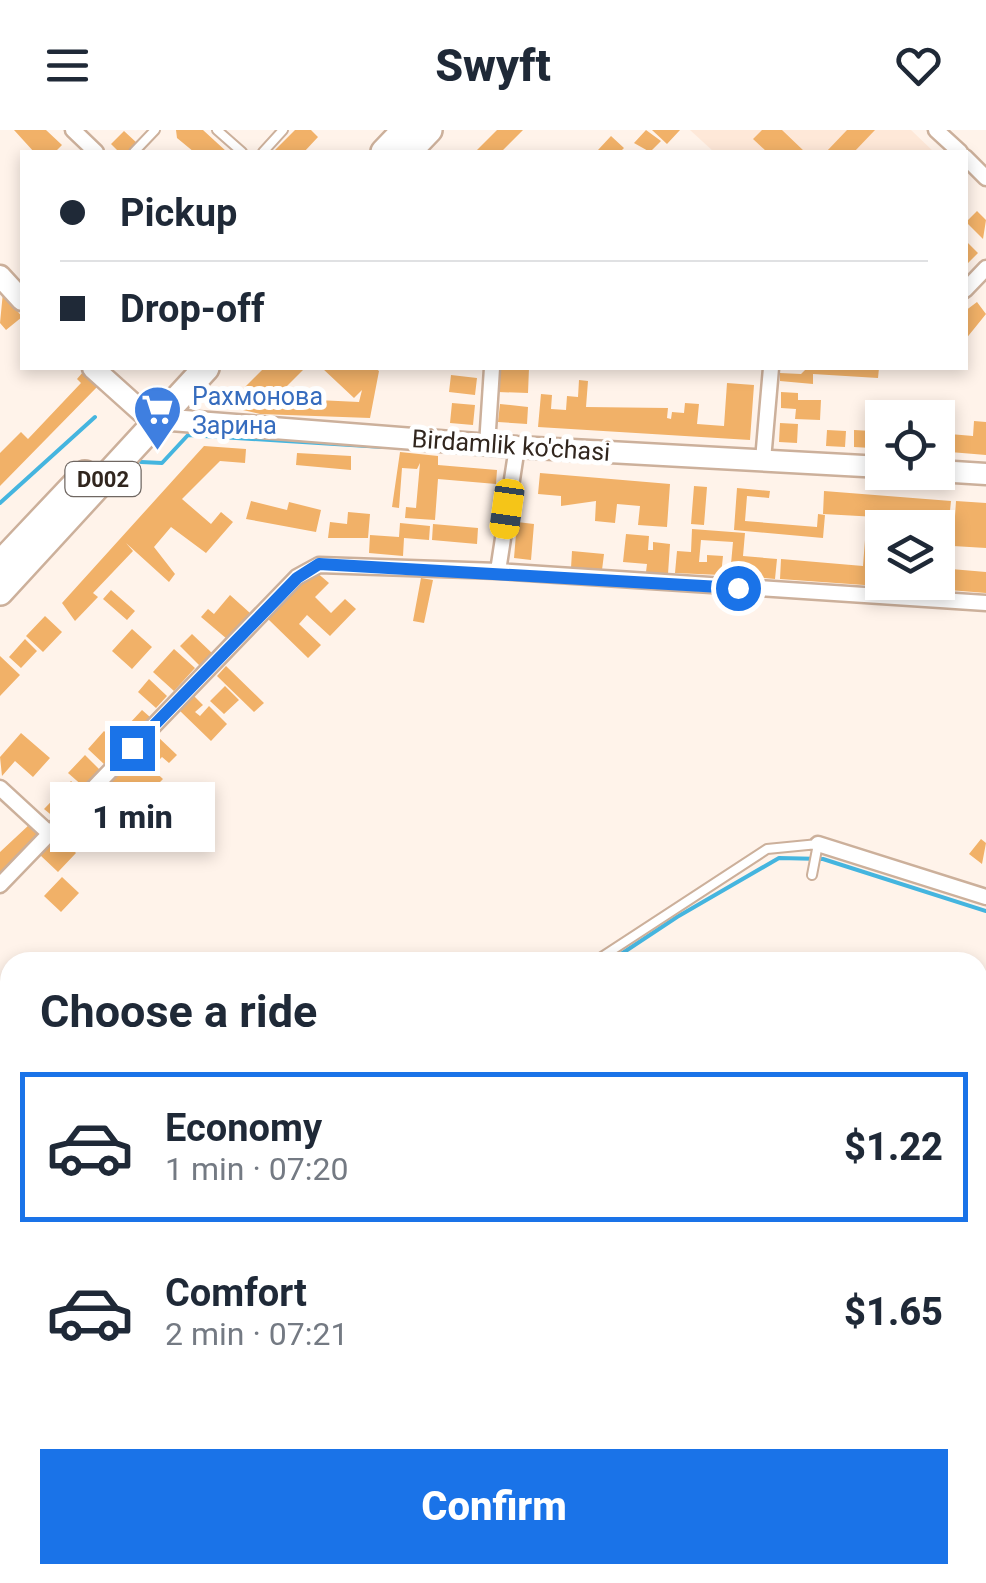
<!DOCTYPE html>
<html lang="en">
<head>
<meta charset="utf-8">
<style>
	body { margin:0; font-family:Roboto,sans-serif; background:#f2f2f3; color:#1f2937; height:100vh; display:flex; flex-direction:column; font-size:38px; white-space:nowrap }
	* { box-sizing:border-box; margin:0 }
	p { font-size:32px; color:#747a83 }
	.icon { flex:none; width:55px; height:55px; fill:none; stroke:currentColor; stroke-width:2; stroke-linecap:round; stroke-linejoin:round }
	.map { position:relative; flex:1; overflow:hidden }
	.panel { position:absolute; left:0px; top:822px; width:988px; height:632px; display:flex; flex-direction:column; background:#fff; border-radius:30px 30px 0 0; box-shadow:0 5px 15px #0003 }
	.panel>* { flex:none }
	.hud { position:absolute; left:20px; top:20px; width:948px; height:220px; border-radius:0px; box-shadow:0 5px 15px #0003; display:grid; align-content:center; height:220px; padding:0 40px; background:#fff }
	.fabs { position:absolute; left:865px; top:270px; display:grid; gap:20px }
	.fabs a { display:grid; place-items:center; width:90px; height:90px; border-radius:0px; background:#fff; box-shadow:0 5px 15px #0003; font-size:50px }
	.end { position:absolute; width:45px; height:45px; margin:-22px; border:12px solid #1a73e8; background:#fff; box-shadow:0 0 0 5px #fff }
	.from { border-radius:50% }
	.bubble { position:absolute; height:70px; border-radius:0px; background:#fff; box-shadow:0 5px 15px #0003; font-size:32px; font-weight:800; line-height:70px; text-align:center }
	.car { position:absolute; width:30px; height:60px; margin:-30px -15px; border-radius:12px; box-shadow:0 0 8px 2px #0007; background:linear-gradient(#f5c518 24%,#345 0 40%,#f5c518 0 76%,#345 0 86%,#f5c518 0) }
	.hud b { display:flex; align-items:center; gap:35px; height:95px; font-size:38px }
	.hud b+b { border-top:2px solid #e0e1e3 }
	.hud i { width:25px; height:25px; background:#1f2937 }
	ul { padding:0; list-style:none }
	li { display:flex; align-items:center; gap:30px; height:150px; margin:0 20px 15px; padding:0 20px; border:5px solid transparent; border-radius:0px }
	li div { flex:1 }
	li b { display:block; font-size:38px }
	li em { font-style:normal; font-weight:800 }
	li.on { border-color:#1a73e8 }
	li>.icon { width:90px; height:90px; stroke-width:1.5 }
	h2 { padding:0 40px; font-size:45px; line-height:120px }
	.button { display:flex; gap:20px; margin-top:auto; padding:20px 40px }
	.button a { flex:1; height:115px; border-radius:0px; background:#1a73e8; color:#fff; font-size:40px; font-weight:800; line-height:115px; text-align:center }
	header { display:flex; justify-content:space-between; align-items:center; height:130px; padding:0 40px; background:#fff; font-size:45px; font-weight:800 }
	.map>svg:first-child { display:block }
	.built { fill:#fee8d8 }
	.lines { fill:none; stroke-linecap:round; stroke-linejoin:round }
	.stream { stroke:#45b5df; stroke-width:4 }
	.building { fill:#f1b168; fill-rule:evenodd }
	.lane-casing { stroke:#ccb09b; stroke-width:12 }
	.street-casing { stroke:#ccb09b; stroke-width:19 }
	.secondary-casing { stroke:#ccb09b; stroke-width:25 }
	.highway-casing { stroke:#ccb09b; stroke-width:30 }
	.lane { stroke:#fff; stroke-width:8 }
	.street { stroke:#fff; stroke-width:14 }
	.secondary { stroke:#fff; stroke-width:20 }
	.highway { stroke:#fff; stroke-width:25 }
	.route { stroke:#1a73e8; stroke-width:12 }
	.labels { text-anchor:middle; stroke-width:10; stroke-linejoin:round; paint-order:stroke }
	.shield { fill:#fff; stroke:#6f6762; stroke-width:2.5 }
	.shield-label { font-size:22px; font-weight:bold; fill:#31261e }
	.shop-label { font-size:25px; fill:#366cbe; stroke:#fff; text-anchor:start }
	.street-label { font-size:25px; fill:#31261e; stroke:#fff }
</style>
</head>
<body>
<header><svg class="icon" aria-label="menu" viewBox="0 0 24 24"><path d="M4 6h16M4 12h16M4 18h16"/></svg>Swyft<svg class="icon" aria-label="heart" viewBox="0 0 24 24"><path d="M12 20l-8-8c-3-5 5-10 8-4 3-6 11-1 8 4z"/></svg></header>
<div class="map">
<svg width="986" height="1453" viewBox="0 0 986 1453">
	<rect width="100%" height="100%" fill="#fff3ea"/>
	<path class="built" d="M690,0H911L934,22H714Z"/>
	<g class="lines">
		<path class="stream" d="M141,332L162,333L188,305L383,317
			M882,346L937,349
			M0,373L95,287
			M609,832L677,787L779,728L823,729L986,781
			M0,1214L10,1207
			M0,1247L10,1240"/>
	</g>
	<path class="building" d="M14,0H46L62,15L55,22H34Z
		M176,0H203L227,22H194L177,8Z
		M295,0H311L318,7L304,22H273Z
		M497,0H523L501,22H475Z
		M646,0L661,11L650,22L634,13Z
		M652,0H680L667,14Z
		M762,0H782L805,22H767L753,9Z
		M847,0H875L854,22H826Z
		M124,1L137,13L127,22H119L111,14Z
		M611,6L624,18L620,22H601L598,20Z
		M977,81L986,90L983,109L966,92Z
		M965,110L978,123L965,136Z
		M3,162L22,187L6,200L0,193Z
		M977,172L986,184L965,210V181Z
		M264,238H305L275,268L359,272L362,260L354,268L322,238H375L379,241L370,288L260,284L234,278L229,273Z
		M499,238H529L528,263L498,262Z
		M807,238H879L878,248L813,244V254L780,251V243L801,244Z
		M83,242L98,256L0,356V323L21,302L28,309L81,253L77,249Z
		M451,245L477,248L475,265L449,262Z
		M579,250L588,251L586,277L668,278L667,288L671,289L672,282L684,283L685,273L699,274L697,294L724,296L727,253L754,255L750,310L538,297L541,264L552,265L551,279L566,280L567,266L578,267Z
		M781,262L798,263V270H821L820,290L795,289L796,279L781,278Z
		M452,273L475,275L473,295L450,293Z
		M500,274L528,277L527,294L498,292Z
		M974,291L986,292V325L938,321V303L973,306Z
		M780,293L798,294L797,313L779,312Z
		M827,300L846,301L845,317L826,316Z
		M854,300L872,301L871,318L854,317Z
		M204,316L246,319L245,333L220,331L182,369L211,394L221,382L233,392L206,423L171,397L154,417L175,444L169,452L126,413L133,421L93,463L98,467L75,491L62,473Z
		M400,322L438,326V335L497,340L496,354L438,349L435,390L405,388L406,377L416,378L420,333L417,339L402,338L399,378L392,377Z
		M297,323L351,326V340L296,335Z
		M540,343L670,354L667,397L638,395L640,376L617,374L615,393L595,391L596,371L561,376V366L538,364Z
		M694,356L707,357L704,395L691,394Z
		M737,358L770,361L769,368L747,366L745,391L817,397L818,384L825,385L823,408L734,400Z
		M824,361L951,371L949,391L823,384Z
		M251,371L287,380L289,372L321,380L316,402L246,389Z
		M956,371L986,373V418L953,416Z
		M348,382L370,384L368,408H328L330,392L347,394Z
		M517,392L534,394L531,430L514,428Z
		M400,393L430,396L429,410L404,408L403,426L369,423L370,405L399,407Z
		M433,394L478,398L477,414L432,410Z
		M692,399L745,403L743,426L777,429L775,449L730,445L733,412L701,410L699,432H707V425L723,426L721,445L675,443L677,421L691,422Z
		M626,404L649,406L648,420H653V412L670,414L668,444L646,442L647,434L623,432Z
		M865,410L877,411L875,437L882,438V452H906V458L780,449L781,429L863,436Z
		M572,421L604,424L602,440L571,438Z
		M951,439L986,442V463L949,460Z
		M315,441L329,453L315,467L331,483L345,469L356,479L330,506L307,485L299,494L321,515L308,528L268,489Z
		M421,448L433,450L424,493L413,491Z
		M111,460L135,481L127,490L103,469Z
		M230,465L250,483L227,509L201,487L208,479L214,484Z
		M45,486L62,502L43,522L26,506Z
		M132,499L152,517L132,539L112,521Z
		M192,504L213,524L201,537L180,516Z
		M25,509L37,521L21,538L9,527Z
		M174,519L195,538L174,561L153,542Z
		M0,526L20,545L0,566Z
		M226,536L264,573L254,582L217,546Z
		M149,549L167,566L156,578L138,562Z
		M225,556L239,570L224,584L210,571Z
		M193,565L203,575L195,582L200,586L209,576L227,594L211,611L179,580Z
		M142,580L150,587L137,601L129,594Z
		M104,601L122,617L105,635L88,619Z
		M21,603L50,628L33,647L15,631L2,646L0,627Z
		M156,605L177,625L169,633L162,627L151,638L163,649L156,656L170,671L130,712L105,688L93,700L78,686ZM122,666L139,681L130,690L114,674Z
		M85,625L100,640L84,657L68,643Z
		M71,651L81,660L55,688L44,679Z
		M30,694L39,703L0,744V722Z
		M59,706L76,723L58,742L40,725Z
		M981,709L986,713L982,734L969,724Z
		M62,747L79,763L61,782L44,766Z"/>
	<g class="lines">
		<defs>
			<path id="lane" d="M217,0L242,22
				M134,22L155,0
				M263,22L283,0
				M594,832L767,719L818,714L812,745
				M0,1228L10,1221"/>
			<path id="street" d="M73,0L96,22
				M936,0L960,22
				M965,27L986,48
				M965,160L986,138
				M487,315L492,238
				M763,330L771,238
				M498,441L517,317
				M0,658L50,704
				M818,714L986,767
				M0,755L297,447L319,435L498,441L986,473"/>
			<path id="secondary" d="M0,146L22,170
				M93,238L142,282L158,289L517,317L882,337
				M938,341L986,344"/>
			<path id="highway" d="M384,22L405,0
				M408,22L429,0
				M0,434L85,344
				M0,462L206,238"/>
		</defs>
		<use href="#lane" class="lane-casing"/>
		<use href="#street" class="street-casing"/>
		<use href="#secondary" class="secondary-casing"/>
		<use href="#highway" class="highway-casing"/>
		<use href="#lane" class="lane"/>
		<use href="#street" class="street"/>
		<use href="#secondary" class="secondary"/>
		<use href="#highway" class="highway"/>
	</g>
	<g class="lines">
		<path class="route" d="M132,618L297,448L319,434L738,458"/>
	</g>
	<defs>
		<symbol id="supermarket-pin" viewBox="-11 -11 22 30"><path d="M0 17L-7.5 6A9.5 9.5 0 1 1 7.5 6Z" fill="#3f7fe0" stroke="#fff"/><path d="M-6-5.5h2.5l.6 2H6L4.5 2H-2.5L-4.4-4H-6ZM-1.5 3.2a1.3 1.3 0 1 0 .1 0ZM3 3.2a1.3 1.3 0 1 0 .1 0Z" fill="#fff"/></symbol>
	</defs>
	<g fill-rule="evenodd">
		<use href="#supermarket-pin" x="130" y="252" width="55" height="75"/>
	</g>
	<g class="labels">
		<rect class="shield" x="65.5" y="332" width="75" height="34" rx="8"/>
		<g class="shield-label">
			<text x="103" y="357">D002</text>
		</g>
		<g class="shop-label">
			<text x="192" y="275">Рахмонова<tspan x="192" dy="29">Зарина</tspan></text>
		</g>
		<g class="street-label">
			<text transform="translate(511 315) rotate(4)" y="9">Birdamlik ko'chasi</text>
		</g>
	</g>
</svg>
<div class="fabs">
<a><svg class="icon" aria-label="locate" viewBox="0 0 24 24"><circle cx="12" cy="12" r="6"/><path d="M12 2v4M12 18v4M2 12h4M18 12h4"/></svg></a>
<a><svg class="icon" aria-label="layers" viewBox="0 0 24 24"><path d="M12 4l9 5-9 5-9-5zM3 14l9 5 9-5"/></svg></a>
</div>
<i class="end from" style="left:738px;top:458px"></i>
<i class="end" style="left:132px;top:618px"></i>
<div class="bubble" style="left:50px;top:652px;width:165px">1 min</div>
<i class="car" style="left:507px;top:379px;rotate:188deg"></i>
<div class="hud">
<b><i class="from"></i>Pickup</b>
<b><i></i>Drop-off</b>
</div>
<section class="panel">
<h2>Choose a ride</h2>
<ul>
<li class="on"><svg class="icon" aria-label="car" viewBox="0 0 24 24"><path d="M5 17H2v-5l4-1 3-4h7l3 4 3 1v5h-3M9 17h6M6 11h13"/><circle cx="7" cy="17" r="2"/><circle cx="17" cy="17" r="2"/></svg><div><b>Economy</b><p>1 min · 07:20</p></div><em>$1.22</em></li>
<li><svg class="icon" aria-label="car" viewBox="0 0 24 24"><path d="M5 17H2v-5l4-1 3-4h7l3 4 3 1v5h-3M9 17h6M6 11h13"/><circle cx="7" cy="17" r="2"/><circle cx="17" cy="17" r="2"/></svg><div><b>Comfort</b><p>2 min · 07:21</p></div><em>$1.65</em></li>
</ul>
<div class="button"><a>Confirm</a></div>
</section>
</div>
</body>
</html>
